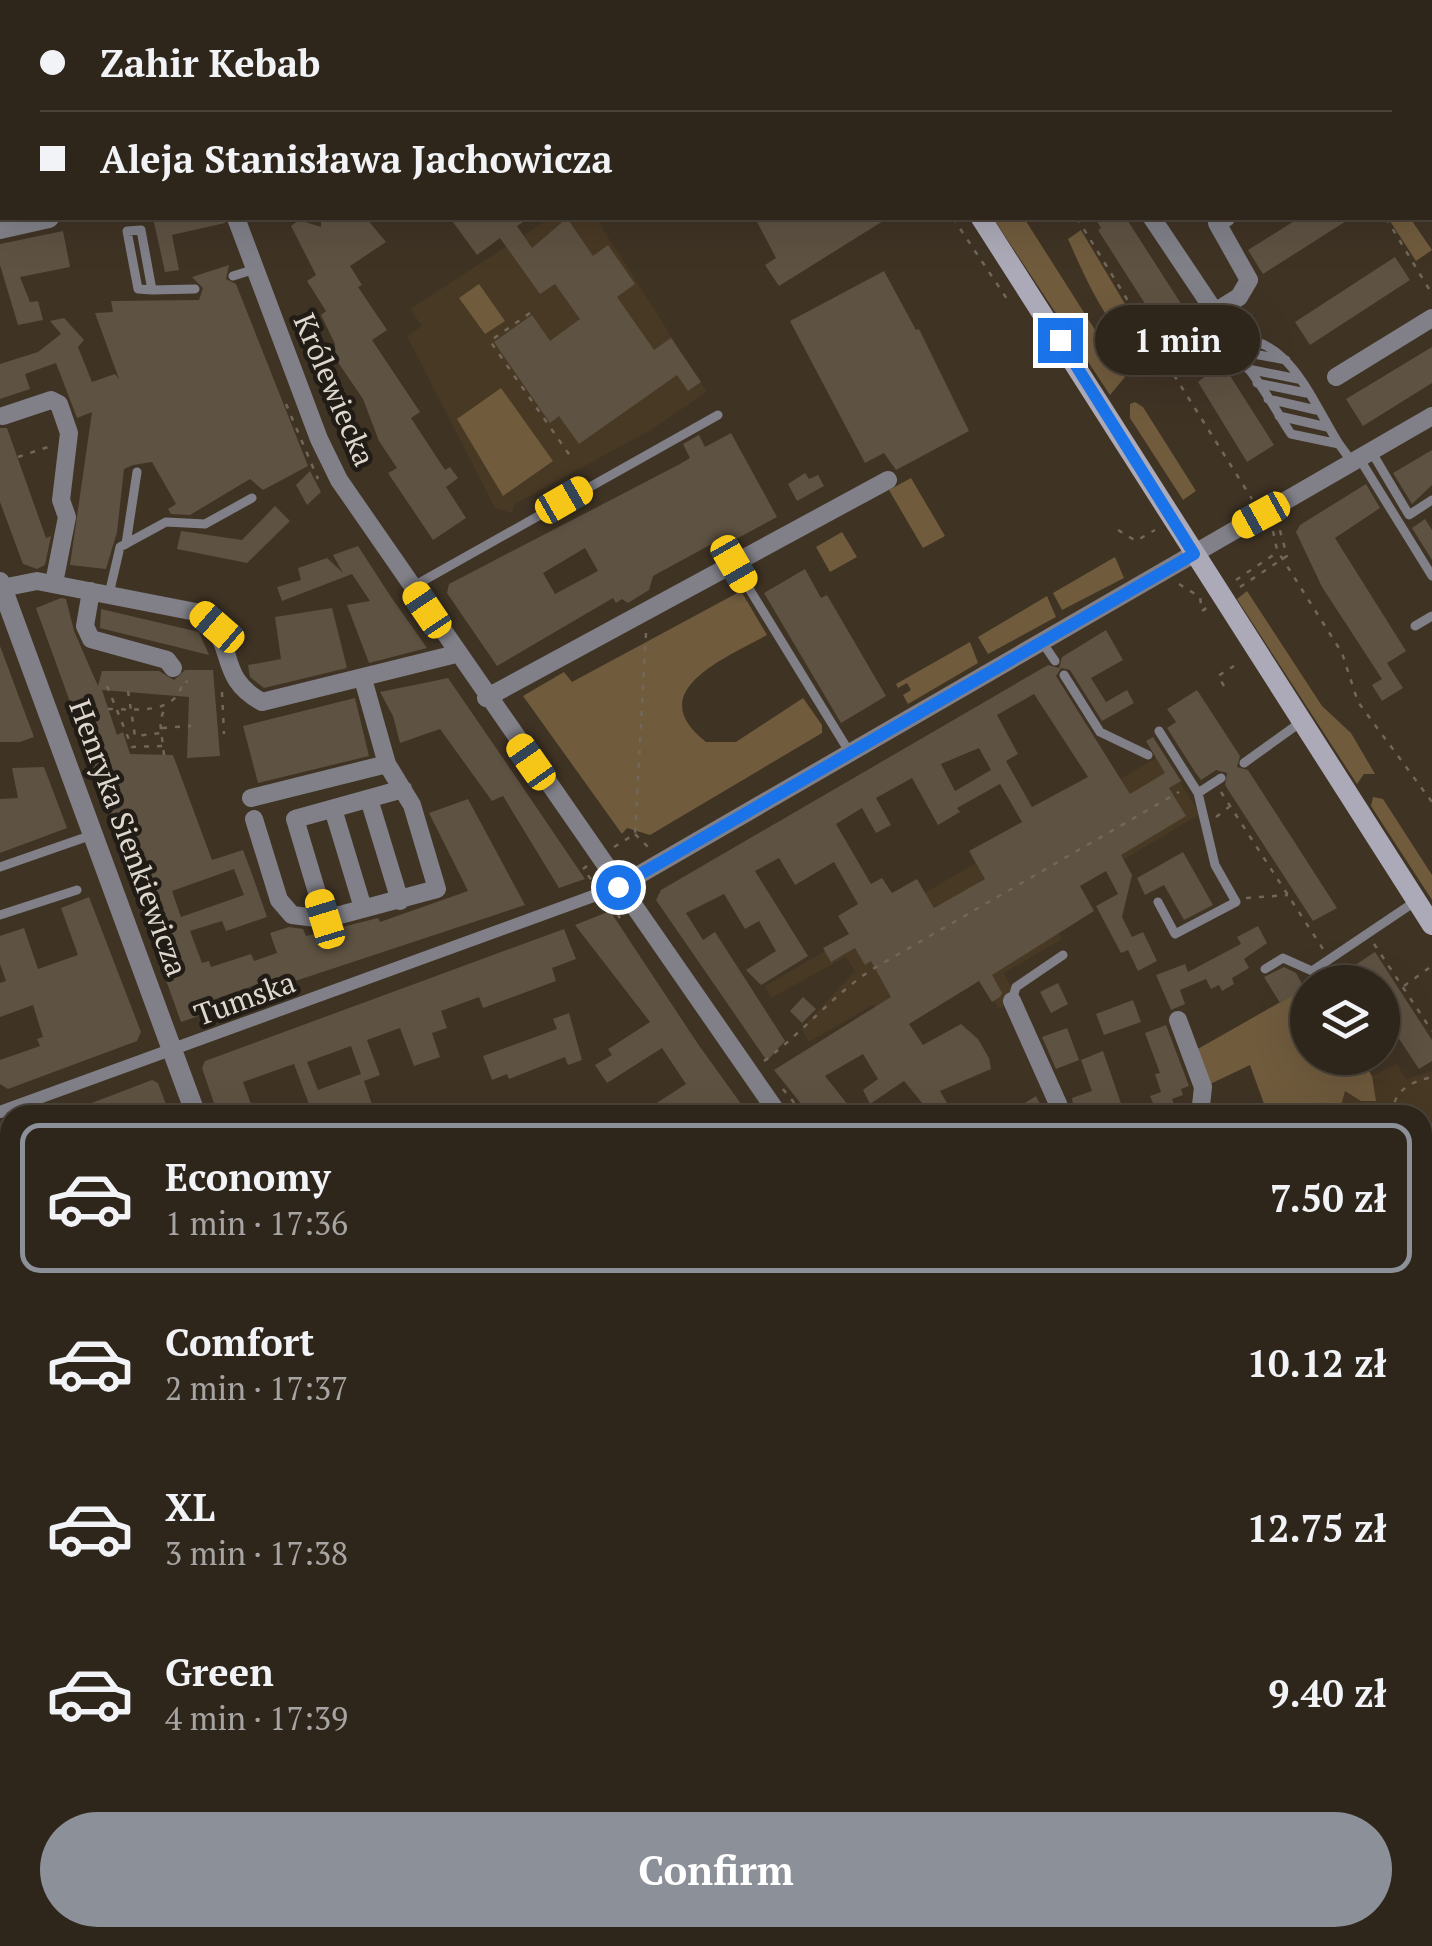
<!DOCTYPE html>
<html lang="en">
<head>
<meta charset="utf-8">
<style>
	body { margin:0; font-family:"PT Serif",serif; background:#3b3228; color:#f1f3f6; height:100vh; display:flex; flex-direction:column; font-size:38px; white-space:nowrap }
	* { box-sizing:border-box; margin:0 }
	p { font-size:32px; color:#a7a5a3 }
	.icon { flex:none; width:55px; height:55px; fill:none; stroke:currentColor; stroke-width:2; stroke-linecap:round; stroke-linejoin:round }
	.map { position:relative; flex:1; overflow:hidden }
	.drawer { position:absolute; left:0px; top:1105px; width:1432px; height:842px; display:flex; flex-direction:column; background:#2f261b; border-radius:30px 30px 0 0; box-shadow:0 10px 40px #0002,0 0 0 2px #4a433a }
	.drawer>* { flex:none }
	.banner { position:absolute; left:0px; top:0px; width:1432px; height:220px; box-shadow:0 10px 40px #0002,0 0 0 2px #4a433a; display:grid; align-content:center; height:220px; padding:0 40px; background:#2f261b }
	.tools { position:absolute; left:1290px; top:965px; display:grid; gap:20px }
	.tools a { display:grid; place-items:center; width:110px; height:110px; border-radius:50%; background:#2f261b; box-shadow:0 10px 40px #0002,0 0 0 2px #4a433a; font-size:50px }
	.end { position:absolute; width:45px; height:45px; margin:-22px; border:12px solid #1a73e8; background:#fff; box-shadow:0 0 0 5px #fff }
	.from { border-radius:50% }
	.bubble { position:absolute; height:70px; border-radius:35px; background:#2f261b; box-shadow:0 10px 40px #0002,0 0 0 2px #4a433a; font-size:32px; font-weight:800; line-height:70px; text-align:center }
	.car { position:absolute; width:30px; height:60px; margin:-30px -15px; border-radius:12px; box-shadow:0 0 8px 2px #0007; background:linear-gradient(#f5c518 24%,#345 0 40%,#f5c518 0 76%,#345 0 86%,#f5c518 0) }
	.banner b { display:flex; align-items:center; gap:35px; height:95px; font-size:38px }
	.banner b+b { border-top:2px solid #4a433a }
	.banner i { width:25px; height:25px; background:#f1f3f6 }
	ul { padding:18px 0 0; list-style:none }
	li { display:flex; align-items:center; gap:30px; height:150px; margin:0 20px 15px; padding:0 20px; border:5px solid transparent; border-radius:20px }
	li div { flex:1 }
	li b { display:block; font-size:38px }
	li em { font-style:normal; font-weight:800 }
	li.on { border-color:#8c9099 }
	li>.icon { width:90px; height:90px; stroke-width:1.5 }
	.action { display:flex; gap:20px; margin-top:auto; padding:20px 40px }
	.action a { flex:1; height:115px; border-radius:60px; background:#8c9099; color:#fff; font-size:40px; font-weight:800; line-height:115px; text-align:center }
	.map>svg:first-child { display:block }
	.built { fill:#483924 }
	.green { fill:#705b3d }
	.building { fill:#5e5242; fill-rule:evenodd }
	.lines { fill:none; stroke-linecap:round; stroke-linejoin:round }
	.path { stroke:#72685a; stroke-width:2.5; stroke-dasharray:5 8; stroke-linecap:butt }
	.service { stroke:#818089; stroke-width:9 }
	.pedestrian { stroke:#818089; stroke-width:12 }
	.minor { stroke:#818089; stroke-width:18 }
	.tertiary { stroke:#818089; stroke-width:20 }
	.secondary { stroke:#acaab8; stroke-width:20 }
	.route { stroke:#1a73e8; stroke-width:12 }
	.labels { text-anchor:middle; stroke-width:9; stroke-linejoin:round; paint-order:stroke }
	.street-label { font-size:30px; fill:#dfd8cf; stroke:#211c15 }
</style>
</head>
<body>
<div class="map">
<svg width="1432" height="1946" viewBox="0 0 1432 1946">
	<rect width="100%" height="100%" fill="#3f3324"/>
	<path class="built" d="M550,218H596L707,392L649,431L515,504L512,513L495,508L407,336L422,326L410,309Z
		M1163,754L1200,814L1045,907L1062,939L1004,973L1015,995L999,1010L973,967L879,1012L873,1005L809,1042L801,1029L855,971L846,957L771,998L765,986Z
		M1307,987L1308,1058H1361L1372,1076L1397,1064L1406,1079L1432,1071V1170L1423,1174L1422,1115H1268L1250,1065L1208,1085L1196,1050Z
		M983,1938H1262L1253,1946H990Z"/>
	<path class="green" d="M993,218H1024L1125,377L1110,395Z
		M1388,218H1410L1432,250L1416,261Z
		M1081,230L1156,356C1118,357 1082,270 1068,239Z
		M479,284L505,321L485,334L459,298Z
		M501,388L553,461L503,496L457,419Z
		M1135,402L1143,407L1196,491L1183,500L1130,418V404Z
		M911,478L945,536L923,548L889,490Z
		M842,532L857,557L830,572L816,547Z
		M1115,557L1124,578L1062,610L1053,593Z
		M741,591L767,635C728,657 640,691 706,742H736L803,698L822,725V733L650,835L627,828L622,834L523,696L564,672L572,682Z
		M1247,591L1322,706L1351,733L1375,774H1364L1357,784L1237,599Z
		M1047,596L1056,617L988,654L978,637Z
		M970,642L978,663L908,704L903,695L911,690L907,683L898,688L896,684Z
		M1373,797L1383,799L1432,875V900L1371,806Z
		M1307,987L1308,1058H1361L1372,1076L1376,1101H1361L1345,1091L1340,1109L1351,1108L1334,1115H1268L1250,1065L1208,1085L1196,1050Z
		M10,1728V1929L0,1933V1731Z
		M1432,1879V1946H1371L1380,1938H1422L1423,1888Z"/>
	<path class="building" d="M153,218H224L225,223L172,235L179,270L165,272Z
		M321,218H366L386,242L350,266L362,285L358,287L387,330L372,340L420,412L411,418L445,470L450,467L458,478L446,487L466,518L433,540L388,473L397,468L379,441L363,399L333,355L335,344L321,315L326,311L307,281L316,275L291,226L299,220L321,227Z
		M450,218H529L517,226L532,248L567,218L593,256L608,245L635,284L617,297L654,350L671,338L701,382L688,391L677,375L579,444L559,416L550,423L494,342L532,315L550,341L580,319L555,284L540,294L500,238L477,255Z
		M755,218H888L779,286L765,265L776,258Z
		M1095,218H1126L1196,327L1170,343L1098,230L1101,228Z
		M1299,218H1351L1263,274L1248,250Z
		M63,231L70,267L20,277L30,302L38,301L43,320L18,325L0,265V244Z
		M1395,257L1410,280L1310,345L1295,322Z
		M229,265L226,279L236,284L308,466L263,490L250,479L190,515L171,514L168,509L176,504L152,462L133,465L124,469L117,532L106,569L70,565L92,412L77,418L56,363L25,374L30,389L0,399V364L38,352L61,334L50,321L64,318L84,340L78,347L92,382L115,374L119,379L95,313L113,312L111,301L199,300L203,288L192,277Z
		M884,271L916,330L919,329L969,431L896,470L884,453L865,463L790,321Z
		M1432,347V383L1363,426L1346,399Z
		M1222,363L1274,445L1247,462L1198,382Z
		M0,428H7L46,538L51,536L45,565L37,569L23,564L0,502Z
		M731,433L777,517L725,545L721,539L653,576L649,590L628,603L622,599L616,603L613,598L497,666L447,593L449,584L680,464L690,458L683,444L699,435L705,447ZM585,548L598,571L555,594L543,573Z
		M1432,450V485L1412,504L1393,473Z
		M310,471L321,492L307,505L296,485Z
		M805,473L809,479L818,475L824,486L797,501L788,484Z
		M1366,484L1380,508L1335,538L1406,651L1387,663L1403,688L1382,701L1372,685L1382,679L1322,587L1296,532L1300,525Z
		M275,506L290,521L247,563L177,549L181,531L242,540Z
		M1425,519L1432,530V560L1412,528Z
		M358,546L391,597L427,648L369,663L347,605L370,601L352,574L282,601L277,587L301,580L298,568L327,558L343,573L333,555Z
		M805,569L821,598L827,595L886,696L841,723L764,593Z
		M61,598L66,599L74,631L98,686L102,671H159L174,680L185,670H213L220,756L187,758L189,697L102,690L117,735L123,732L130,754L173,755L212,860L243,850L252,874L267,917L226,931L222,921L190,931L202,963L209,961L211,967L251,954L254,961L277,953L270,933L289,927L303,929L306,936L378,918L380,922L468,891L429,813L468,799L525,905L274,988L271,980L215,999L219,1009L181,1022L133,888L137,887L36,608ZM234,869L244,895L181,917L172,891Z
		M332,608L347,668L264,688L250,677L248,665L281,659L275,617Z
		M101,609L199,632L209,655L100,628Z
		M1106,630L1123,660L1091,678L1106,702L1127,690L1134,703L1102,721L1070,670L1061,668L1056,676L1130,794L1165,773L1146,741L1153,737L1181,781L1169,788L1186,816L1121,855L1132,875L1122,917L1132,937L1143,932L1157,961L1138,971L1128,950L1121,953L1096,906L1118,894L1106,871L1080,886L1094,911L992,975L1002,993L1000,997L992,1002L979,981L909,1024L923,1045L961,1024L978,1039L989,1058L991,1069L940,1091L954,1115H932L904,1081L870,1104L863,1090L878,1079L863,1054L825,1076L856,1115H810L774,1070L891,997L871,961L865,965L855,948L831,962L823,948L849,934L838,916L858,904L834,862L795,885L779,858L755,871L808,956L761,985L746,970L776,951L759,921L745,929L724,894L686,913L703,940L715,932L785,1041L767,1061L656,900L661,890L1048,665L1059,668L1062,657ZM1034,694L1088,777L1032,807L1006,761L1018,754L997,715ZM979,748L991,770L955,791L941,764ZM912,778L938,825L960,812L957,808L1000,784L1022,822L969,851L985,879L934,908L917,879L892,893L882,878L871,884L836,824L862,808L876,833L891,825L876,798Z
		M0,646L34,737L20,742H0Z
		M448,678L507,764L585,879L559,888L503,796L492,801L440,729L400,743L393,716L380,692Z
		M1197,690L1240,756L1237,767L1248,770L1337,908L1313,921L1225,785L1227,773L1216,770L1201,780L1195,772L1167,728L1176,722L1167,709Z
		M355,698L369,756L258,783L243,726Z
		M44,767L67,828L0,853V799L18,798L12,768Z
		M1183,852L1213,905L1184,920L1164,885L1145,895L1137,878Z
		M89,897L141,1032L137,1041L8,1089L0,1084V1060L40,1046L37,1039L43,1037L33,1005L0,1017V983L6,981L0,964V936L24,928L38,969L78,955L61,908Z
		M610,911L698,1044L749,1115H638L686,1084L662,1048L607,1083L595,1065L612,1055L608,1049L650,1022L575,925Z
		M1258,926L1267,943L1244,959L1249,968L1232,978L1234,984L1222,991L1219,985L1211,989L1206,979L1180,990L1185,1004L1171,1010L1156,975L1185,964L1188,972L1241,944L1237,937Z
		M564,929L576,959L552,968L556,981L483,1008L479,997L441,1011L447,1028L432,1033L440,1057L414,1066L400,1028L367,1040L380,1075L364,1081L373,1107L350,1115H313L294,1064L243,1082L255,1115H218L202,1068L205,1061ZM351,1046L361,1074L318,1090L307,1062Z
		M1375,952L1432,1040V1061L1419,1069L1382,1013V982H1363L1352,967Z
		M1284,967L1296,973L1305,989L1280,1003L1264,977Z
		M1058,983L1068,1004L1051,1013L1040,992Z
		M803,997L816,1009L802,1023L790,1011Z
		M1133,1000L1141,1022L1104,1035L1096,1014Z
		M569,1013L582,1060L568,1065L565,1057L509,1079L507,1074L492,1080L483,1056L557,1029L553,1019Z
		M1166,1025L1189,1086L1181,1089L1183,1095L1172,1099L1178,1115H1158L1150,1096L1161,1092L1155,1074L1160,1073L1145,1033Z
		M1067,1028L1079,1060L1056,1069L1042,1037Z
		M1103,1051L1125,1115H1104L1101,1106L1086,1115H1075L1072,1098L1092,1091L1081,1060Z
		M152,1080L158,1083L170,1115H133L129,1105L101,1115H60Z
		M1036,1096L1046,1115H1005Z"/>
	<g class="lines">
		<path class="path" d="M816,0L817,2
			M933,0L935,2
			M953,218L1007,299
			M1077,218L1162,356
			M1386,218L1432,294
			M530,313L490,341L573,460
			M1174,375L1252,499
			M286,404L318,479
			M18,457L48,447
			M1118,530L1136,541L1155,530
			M1273,531L1277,550L1342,653L1358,702L1432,802
			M1236,580L1278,552
			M1179,584L1200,597L1202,611L1208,607
			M1240,587L1287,556L1278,523
			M107,686L132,747L163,746
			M1224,686L1218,676L1234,666
			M128,691L135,736L162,733
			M222,692L224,734
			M108,709C135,709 177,716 183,681L188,682
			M162,728L191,726
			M164,755L160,721L165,707
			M1221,792L1323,949
			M1216,817L1229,807
			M635,834L649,848
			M614,847L635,834L646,633
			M587,866L583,869L593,882
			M1246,898L1288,895
			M610,905L620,918
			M1374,944L1432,1031
			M1404,986L1429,968
			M764,1061C802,1033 832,996 871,970L1179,792
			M783,1089L804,1115
			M1374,1115L1392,1109
			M1393,1115C1392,1091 1410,1082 1432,1077
			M7,1690L10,1682
			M0,1750L10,1746
			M0,1795L10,1792
			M2,1831L10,1828
			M0,1865L10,1862
			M0,1912L10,1909
			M97,1942L99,1946
			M68,1946L90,1938"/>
		<path class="service" d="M1195,0V2
			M226,2L230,0
			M233,276L255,269
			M152,290L138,289L127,231L141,230L152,290L195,289
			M1216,342C1285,322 1309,397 1339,444
			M1238,351L1286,360
			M1122,354L1161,369C1176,360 1193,347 1210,344C1241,340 1275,411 1291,434L1339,444L1352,462
			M1248,369L1298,379
			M1257,383L1306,393
			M1268,399L1316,410
			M1279,416L1327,427
			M1371,451L1409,515L1432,500
			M1359,458L1432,576
			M126,544L137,472
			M734,564L850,753
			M412,587L718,415
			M109,594L120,547L166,522L205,524L252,498
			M1415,626L1432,616
			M1042,642L1055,661
			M1064,675L1100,732L1148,755
			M1159,731L1198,793L1221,778
			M1244,763L1301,722
			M0,867L92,835
			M1158,902L1175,934L1236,902L1215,865L1198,793
			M0,915L77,890
			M1265,969L1283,958L1312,971L1416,901
			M1012,1001L1016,987L1063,955
			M1422,1288L1432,1300
			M1422,1392L1432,1387
			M1422,1680L1432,1687
			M1176,1938L1181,1946
			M1265,1946L1274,1938"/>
		<path class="pedestrian" d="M0,1112L618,887"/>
		<path class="minor" d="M155,0L156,2
			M1314,0V2
			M1430,42H1432
			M1430,122L1432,126
			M236,218L319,439L339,480L779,1115
			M1152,218L1215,312L1239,297L1249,280L1217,223L1226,218
			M1336,377L1432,318
			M3,416L51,400L59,404L69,433L61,500L67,517L54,583
			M2,588L37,581L201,613C239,646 215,676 262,702L456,654
			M91,591L85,626L91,639L167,660L173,668
			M486,698L888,480
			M251,798L387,764L363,679
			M369,799L400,901
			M333,809L363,908
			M254,819L279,900L292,915L325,919L437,889L412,805L387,764
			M618,887L1432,416
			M325,919L295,819L403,789
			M1012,1001L1063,1115
			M1178,1020L1203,1087L1200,1115
			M1422,1209L1432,1206
			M1422,1526L1432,1520
			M0,1712L10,1709
			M1422,1824L1432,1834
			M17,1946L41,1938"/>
		<path class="tertiary" d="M0,229L49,218
			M0,582L196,1115
			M0,1608L10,1636
			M118,1938L121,1946
			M484,1938L487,1946"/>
		<path class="secondary" d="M839,0L841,2
			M1105,2L1111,0
			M981,218L1432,925"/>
	</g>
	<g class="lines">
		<path class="route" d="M618,887L1194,554L1060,340"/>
	</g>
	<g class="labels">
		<g class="street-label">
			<text transform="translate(334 390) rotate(67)" y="10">Królewiecka</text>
			<text transform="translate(128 838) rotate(70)" y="10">Henryka Sienkiewicza</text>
			<text transform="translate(245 999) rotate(-20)" y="10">Tumska</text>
		</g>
	</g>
</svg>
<div class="tools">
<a><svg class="icon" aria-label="layers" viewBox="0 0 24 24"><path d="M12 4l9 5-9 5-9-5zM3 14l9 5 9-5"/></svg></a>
</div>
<i class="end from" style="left:618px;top:887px"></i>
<i class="end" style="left:1060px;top:340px"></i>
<div class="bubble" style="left:1095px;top:305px;width:165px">1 min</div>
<i class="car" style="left:564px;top:500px;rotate:60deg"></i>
<i class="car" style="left:1261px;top:515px;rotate:241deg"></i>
<i class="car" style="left:734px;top:564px;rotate:150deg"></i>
<i class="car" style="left:427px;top:610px;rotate:326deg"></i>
<i class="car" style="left:217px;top:627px;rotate:311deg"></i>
<i class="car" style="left:531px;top:762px;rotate:325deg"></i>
<i class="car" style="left:325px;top:919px;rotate:343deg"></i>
<div class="banner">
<b><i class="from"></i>Zahir Kebab</b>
<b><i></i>Aleja Stanisława Jachowicza</b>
</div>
<section class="drawer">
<ul>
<li class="on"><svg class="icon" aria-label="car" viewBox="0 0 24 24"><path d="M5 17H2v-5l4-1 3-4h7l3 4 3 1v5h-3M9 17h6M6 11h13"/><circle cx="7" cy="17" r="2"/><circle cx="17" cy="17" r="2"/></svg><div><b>Economy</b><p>1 min · 17:36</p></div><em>7.50 zł</em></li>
<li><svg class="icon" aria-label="car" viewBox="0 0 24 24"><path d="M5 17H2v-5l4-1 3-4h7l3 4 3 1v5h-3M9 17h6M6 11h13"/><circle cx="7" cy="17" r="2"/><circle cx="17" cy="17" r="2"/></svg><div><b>Comfort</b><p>2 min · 17:37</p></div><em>10.12 zł</em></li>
<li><svg class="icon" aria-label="car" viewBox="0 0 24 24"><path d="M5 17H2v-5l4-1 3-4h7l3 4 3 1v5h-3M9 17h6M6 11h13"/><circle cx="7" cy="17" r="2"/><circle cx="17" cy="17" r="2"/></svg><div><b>XL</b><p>3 min · 17:38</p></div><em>12.75 zł</em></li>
<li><svg class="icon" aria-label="car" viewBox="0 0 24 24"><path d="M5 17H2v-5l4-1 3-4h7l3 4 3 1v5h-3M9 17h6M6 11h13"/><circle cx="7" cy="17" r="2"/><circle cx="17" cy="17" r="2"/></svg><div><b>Green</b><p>4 min · 17:39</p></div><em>9.40 zł</em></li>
</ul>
<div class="action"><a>Confirm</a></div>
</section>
</div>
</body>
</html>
